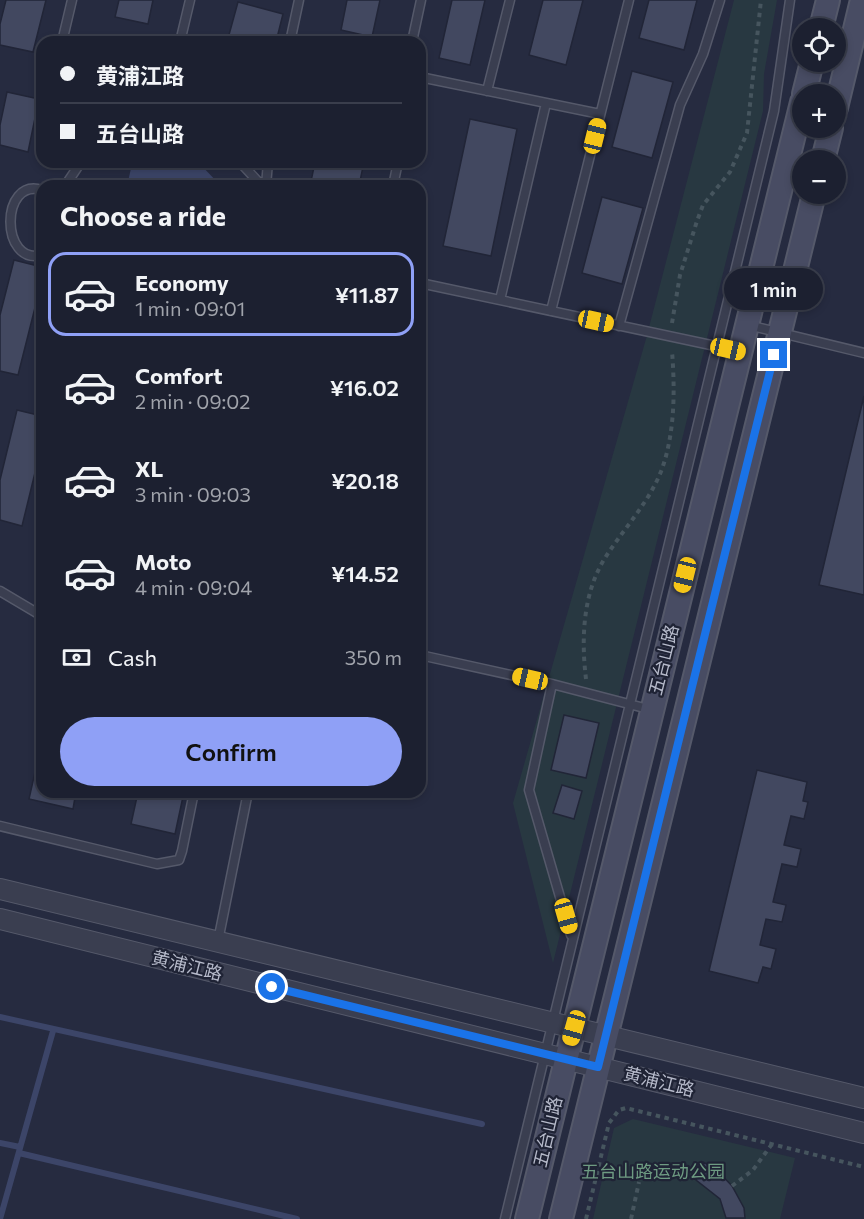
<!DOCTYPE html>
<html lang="en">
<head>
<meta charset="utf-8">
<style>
	body { margin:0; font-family:Commissioner,"Noto Sans SC",sans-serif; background:#252838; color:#f1f3f6; height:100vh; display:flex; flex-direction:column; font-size:22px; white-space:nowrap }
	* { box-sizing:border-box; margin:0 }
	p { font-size:20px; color:#a0a3ab }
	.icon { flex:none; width:33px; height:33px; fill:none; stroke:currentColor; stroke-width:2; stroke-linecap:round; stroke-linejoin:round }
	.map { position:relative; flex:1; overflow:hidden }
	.panel { position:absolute; left:36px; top:180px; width:390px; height:618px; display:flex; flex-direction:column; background:#1c2030; border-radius:18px; box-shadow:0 3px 9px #0003,0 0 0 2px #3a3e4c }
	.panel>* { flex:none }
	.guide { position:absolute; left:36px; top:36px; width:390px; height:132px; border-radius:18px; box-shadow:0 3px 9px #0003,0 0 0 2px #3a3e4c; display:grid; align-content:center; height:132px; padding:0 24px; background:#1c2030 }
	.controls { position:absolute; left:792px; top:18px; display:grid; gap:12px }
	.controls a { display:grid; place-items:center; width:54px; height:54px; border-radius:50%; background:#1c2030; box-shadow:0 3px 9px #0003,0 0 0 2px #3a3e4c; font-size:30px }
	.end { position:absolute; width:27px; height:27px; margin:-14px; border:8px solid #1a73e8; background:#fff; box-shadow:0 0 0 3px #fff }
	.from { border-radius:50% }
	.bubble { position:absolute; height:42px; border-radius:21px; background:#1c2030; box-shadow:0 3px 9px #0003,0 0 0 2px #3a3e4c; font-size:20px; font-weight:600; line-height:42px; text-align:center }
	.car { position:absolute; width:18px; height:36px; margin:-18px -9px; border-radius:8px; box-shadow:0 0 4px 2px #0007; background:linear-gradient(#f5c518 24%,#345 0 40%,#f5c518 0 76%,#345 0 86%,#f5c518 0) }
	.guide b { display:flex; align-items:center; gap:21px; height:57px; font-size:22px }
	.guide b+b { border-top:2px solid #3a3e4c }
	.guide i { width:15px; height:15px; background:#f1f3f6 }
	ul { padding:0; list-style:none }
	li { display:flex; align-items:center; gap:18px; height:84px; margin:0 12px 9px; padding:0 12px; border:3px solid transparent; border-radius:18px }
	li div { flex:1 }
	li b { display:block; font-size:22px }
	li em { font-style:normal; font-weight:600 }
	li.current { border-color:#8fa0f6 }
	li>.icon { width:54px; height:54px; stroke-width:1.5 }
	h2 { padding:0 24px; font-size:27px; line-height:72px }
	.pay { display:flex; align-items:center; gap:15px; height:66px; padding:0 24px; font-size:22px }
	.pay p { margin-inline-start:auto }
	.cta { display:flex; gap:12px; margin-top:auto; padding:12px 24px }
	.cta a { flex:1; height:69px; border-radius:36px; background:#8fa0f6; color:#111; font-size:24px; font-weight:600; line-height:69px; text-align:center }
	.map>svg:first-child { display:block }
	.green { fill:#283841 }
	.water { fill:#3c4568 }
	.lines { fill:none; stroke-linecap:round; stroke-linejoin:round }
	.stream { stroke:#3c4568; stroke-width:6 }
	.building { fill:#424860; stroke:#212537; stroke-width:1.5 }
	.service-casing { stroke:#55596a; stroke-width:11 }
	.tertiary-casing { stroke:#55596a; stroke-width:22 }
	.secondary-casing { stroke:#55596a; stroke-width:26 }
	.path { stroke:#46555e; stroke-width:4; stroke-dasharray:4.5 4.5; stroke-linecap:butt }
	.service { stroke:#3a3e50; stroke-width:8 }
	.tertiary { stroke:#3a3e50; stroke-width:20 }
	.secondary { stroke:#484c63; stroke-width:22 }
	.route { stroke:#1a73e8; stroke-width:8 }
	.labels { text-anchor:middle; stroke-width:4.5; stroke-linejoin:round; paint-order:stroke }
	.street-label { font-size:18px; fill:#b6baca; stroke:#1f2335 }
	.park-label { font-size:18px; fill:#6e9b82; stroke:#1f2335 }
</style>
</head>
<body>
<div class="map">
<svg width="864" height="1219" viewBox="0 0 864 1219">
	<rect width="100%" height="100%" fill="#262b40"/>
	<path class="green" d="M734,0H777L764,74L763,111L553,963L513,803L646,339Z
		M633,1119L795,1158L780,1219H593L614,1128Z"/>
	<path class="water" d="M172,162H198L221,186H127L132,164Z"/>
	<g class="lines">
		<path class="stream" d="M0,1017L482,1124
			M0,1143L20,1147
			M19,1153L297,1219
			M0,1219L53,1031"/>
	</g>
	<path class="building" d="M6,0H46L33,52L0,45V24Z
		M119,0H153L148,24L115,17Z
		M347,0H380L372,37L341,30Z
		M452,0H485L470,65L439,58Z
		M543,0H583L566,65L529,55Z
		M649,0H697L684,50L639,38Z
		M238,2L283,14L276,42H227Z
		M632,71L673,82L652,158L612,147Z
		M7,92L39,99L28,152L0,145V125Z
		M470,119L517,129L491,256L443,246Z
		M315,162H364L359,186H310Z
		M602,197L643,208L622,284L582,273Z
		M14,260L42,267V280L18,375L0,371V315Z
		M864,396V595L819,585Z
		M17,410L42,416V444L22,526L0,520V480Z
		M42,566V586H38Z
		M564,715L599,723L586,778L551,770Z
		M42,741V792H76L73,809L29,799Z
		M757,770L807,782L803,801L808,802L804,819L791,816L784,845L801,849L797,867L782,864L773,902L786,905L782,922L766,919L760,945L776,949L771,969L763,967L758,983L709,971Z
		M562,785L582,791L574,819L553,813Z
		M138,792H184L175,834L131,824Z
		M703,1162L716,1169L732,1186L744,1208L745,1218H726L720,1199L696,1180Z"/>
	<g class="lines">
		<defs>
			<path id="service" d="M62,42L72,0
				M180,42L190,0
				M290,42L299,0
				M412,42L421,0
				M420,77L600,114
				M487,91L510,0
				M240,162L262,186
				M65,186L81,162
				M266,186L268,162
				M393,186L398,162
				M42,190C0,177 0,266 42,255
				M420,283L739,351
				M500,300L546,103
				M551,311L629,0
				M748,325L864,353
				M619,326L680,105L703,54L720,0
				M0,591L42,616
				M420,655L552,684
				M0,826L157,864L179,860L182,851L194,792
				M571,935L529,790L552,684L652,710
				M218,941L248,792
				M505,1219L774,111L790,0"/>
			<path id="tertiary" d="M0,889L864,1098
				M0,919L864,1133"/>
			<path id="secondary" d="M821,28L828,0
				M804,94L812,62
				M836,108L862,0
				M823,160L831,128
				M527,1219L802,102
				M561,1219L814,194"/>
		</defs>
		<use href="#service" class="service-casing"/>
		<use href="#tertiary" class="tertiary-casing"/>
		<use href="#secondary" class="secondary-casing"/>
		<path class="path" d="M672,323L680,275L697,221L703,205L730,172L747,133L761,0
			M586,679C581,638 583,593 605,558C624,528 649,503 662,469C675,432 675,390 672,351
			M732,1186L753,1170L772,1144
			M586,1219L609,1123L619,1110L626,1108L864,1167
			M631,1219L639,1182"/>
		<use href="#service" class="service"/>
		<use href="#tertiary" class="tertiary"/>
		<use href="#secondary" class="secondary"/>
	</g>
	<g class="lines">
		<path class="route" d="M272,987L598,1067L774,355"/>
	</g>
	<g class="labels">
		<g class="street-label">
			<text transform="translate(664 660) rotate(-76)" y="6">五台山路</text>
			<text transform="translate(187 966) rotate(14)" y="6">黄浦江路</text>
			<text transform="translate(659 1082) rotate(14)" y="6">黄浦江路</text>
			<text transform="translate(548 1132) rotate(-77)" y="6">五台山路</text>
		</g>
		<g class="park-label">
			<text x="653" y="1178">五台山路运动公园</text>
		</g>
	</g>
</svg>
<div class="controls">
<a><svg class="icon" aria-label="locate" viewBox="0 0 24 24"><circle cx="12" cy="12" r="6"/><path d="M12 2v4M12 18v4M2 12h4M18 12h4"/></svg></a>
<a>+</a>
<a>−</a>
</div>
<i class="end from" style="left:272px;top:987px"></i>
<i class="end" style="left:774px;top:355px"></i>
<div class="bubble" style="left:724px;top:268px;width:99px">1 min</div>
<i class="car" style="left:595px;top:136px;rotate:14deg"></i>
<i class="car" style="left:596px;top:321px;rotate:102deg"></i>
<i class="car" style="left:728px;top:349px;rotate:103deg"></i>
<i class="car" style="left:685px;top:575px;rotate:194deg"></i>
<i class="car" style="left:530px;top:679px;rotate:283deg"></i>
<i class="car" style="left:566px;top:916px;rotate:164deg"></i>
<i class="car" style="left:574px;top:1028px;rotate:196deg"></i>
<div class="guide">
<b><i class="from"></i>黄浦江路</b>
<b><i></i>五台山路</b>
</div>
<section class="panel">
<h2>Choose a ride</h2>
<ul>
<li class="current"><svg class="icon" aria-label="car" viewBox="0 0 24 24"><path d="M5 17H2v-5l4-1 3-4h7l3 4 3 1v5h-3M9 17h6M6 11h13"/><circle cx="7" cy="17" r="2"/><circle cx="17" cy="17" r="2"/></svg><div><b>Economy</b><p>1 min · 09:01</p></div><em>¥11.87</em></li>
<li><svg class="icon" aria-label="car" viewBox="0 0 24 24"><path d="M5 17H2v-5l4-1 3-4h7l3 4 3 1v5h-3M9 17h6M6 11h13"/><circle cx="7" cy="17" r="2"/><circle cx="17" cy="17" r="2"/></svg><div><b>Comfort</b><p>2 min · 09:02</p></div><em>¥16.02</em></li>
<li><svg class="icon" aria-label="car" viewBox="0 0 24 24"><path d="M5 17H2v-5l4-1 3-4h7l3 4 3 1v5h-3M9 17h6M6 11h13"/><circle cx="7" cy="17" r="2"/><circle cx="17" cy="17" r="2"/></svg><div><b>XL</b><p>3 min · 09:03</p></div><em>¥20.18</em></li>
<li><svg class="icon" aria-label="car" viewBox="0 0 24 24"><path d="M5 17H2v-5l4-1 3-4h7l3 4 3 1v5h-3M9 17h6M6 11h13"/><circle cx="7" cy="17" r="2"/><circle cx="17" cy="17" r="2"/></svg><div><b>Moto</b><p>4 min · 09:04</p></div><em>¥14.52</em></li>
</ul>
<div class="pay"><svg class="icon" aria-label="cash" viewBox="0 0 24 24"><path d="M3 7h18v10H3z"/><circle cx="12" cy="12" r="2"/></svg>Cash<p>350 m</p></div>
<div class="cta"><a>Confirm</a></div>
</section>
</div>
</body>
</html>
